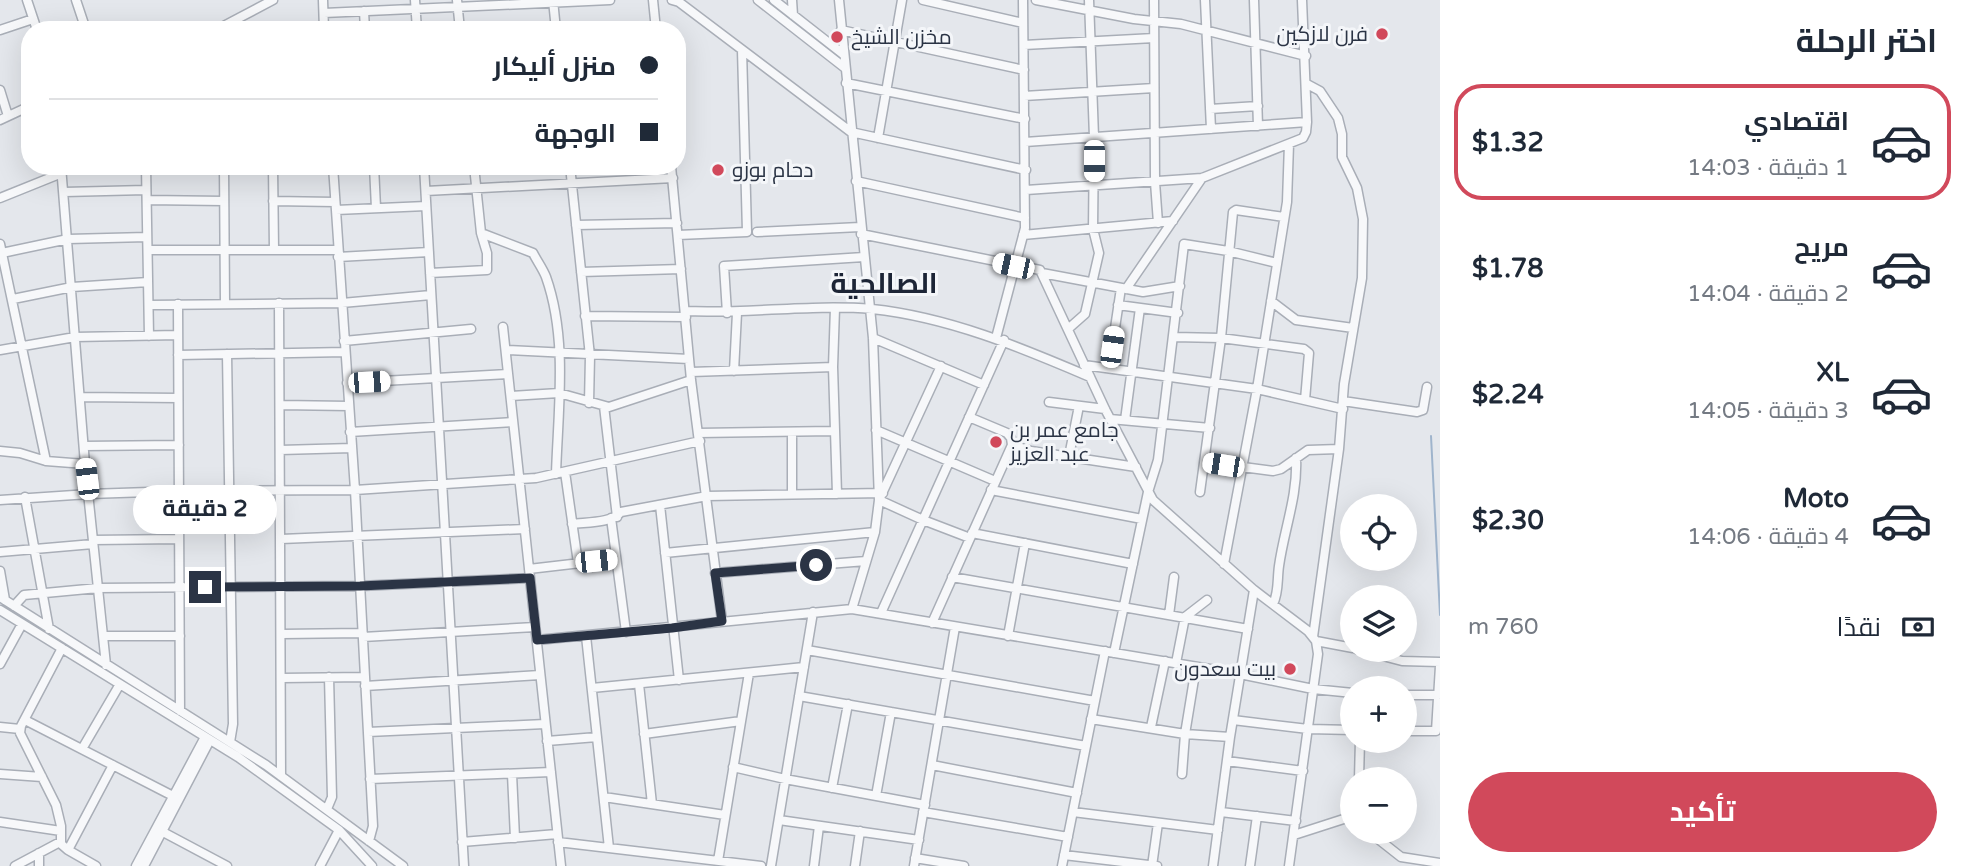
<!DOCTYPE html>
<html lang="ar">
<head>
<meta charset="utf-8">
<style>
	body { margin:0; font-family:"Varela Round",Cairo,sans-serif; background:#f6f6f7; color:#1f2937; direction:rtl; height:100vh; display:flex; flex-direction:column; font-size:26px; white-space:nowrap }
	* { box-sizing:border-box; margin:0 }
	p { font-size:23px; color:#747a83 }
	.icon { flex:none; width:38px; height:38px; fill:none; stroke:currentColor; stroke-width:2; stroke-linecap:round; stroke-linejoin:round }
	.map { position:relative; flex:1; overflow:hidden; direction:ltr }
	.details { display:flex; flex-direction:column; background:#fff; width:525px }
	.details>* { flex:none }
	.top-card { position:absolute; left:21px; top:21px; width:665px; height:154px; border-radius:28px; box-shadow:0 7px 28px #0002; direction:rtl; display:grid; align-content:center; height:154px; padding:0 28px; background:#fff }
	.fabs { position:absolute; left:1340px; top:494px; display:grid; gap:14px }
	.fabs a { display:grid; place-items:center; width:77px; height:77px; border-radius:50%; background:#fff; box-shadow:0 7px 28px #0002; font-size:35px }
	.end { position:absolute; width:32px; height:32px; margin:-16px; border:9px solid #2b3445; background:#fff; box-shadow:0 0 0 4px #fff }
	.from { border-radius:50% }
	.bubble { position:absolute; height:49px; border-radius:24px; background:#fff; box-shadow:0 7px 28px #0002; font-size:23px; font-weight:700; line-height:49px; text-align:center; direction:rtl }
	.car { position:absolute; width:21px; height:42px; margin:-21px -10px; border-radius:9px; box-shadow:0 0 5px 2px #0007; background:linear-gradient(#fff 24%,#345 0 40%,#fff 0 76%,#345 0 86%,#fff 0) }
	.top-card b { display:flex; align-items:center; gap:24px; height:66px; font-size:26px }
	.top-card b+b { border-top:2px solid #e0e1e3 }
	.top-card i { width:18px; height:18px; background:#1f2937 }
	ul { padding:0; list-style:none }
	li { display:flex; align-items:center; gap:21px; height:116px; margin:0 14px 10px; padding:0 14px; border:4px solid transparent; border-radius:28px }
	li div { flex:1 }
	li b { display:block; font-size:26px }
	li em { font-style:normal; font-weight:700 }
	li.current { border-color:#d1495b }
	li>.icon { width:63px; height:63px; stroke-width:1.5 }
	h2 { padding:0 28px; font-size:32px; line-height:84px }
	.pay { display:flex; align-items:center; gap:18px; height:77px; padding:0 28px; font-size:26px }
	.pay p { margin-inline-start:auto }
	.button { display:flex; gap:14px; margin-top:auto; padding:14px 28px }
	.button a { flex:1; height:80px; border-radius:42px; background:#d1495b; color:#fff; font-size:28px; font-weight:700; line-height:80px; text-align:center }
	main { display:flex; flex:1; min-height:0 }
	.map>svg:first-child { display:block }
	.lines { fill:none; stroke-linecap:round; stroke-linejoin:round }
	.stream { stroke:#9fb4cc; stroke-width:2 }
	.minor-casing { stroke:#a9aeb7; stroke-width:11 }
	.minor { stroke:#f7f8fa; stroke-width:8 }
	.route { stroke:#2b3445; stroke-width:9 }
	.poi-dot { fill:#d1495b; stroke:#f4f6f9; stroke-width:2.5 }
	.labels { text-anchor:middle; stroke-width:6; stroke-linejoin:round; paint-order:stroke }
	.poi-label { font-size:21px; fill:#2b3445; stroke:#f4f6f9; text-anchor:start }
	.district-label { font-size:28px; font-weight:bold; fill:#1d2536; stroke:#f4f6f9 }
</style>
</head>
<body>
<main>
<section class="details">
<h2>اختر الرحلة</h2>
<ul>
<li class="current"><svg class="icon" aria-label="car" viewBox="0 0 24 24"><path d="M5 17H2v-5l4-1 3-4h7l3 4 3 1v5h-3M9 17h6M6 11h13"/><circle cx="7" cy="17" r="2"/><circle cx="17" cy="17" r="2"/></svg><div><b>اقتصادي</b><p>1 دقيقة · 14:03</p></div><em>$1.32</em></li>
<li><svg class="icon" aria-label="car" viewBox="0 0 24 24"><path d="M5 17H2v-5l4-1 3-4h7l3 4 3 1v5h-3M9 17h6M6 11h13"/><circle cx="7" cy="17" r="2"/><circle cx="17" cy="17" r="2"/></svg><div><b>مريح</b><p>2 دقيقة · 14:04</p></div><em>$1.78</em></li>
<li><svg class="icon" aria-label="car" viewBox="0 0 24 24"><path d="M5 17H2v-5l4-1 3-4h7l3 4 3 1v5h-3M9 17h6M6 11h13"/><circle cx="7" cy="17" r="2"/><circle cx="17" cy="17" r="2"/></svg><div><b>XL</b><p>3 دقيقة · 14:05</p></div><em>$2.24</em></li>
<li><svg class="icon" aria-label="car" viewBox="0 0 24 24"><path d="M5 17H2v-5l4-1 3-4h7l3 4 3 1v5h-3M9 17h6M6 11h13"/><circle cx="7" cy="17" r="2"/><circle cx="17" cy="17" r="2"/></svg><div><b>Moto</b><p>4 دقيقة · 14:06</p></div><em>$2.30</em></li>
</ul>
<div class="pay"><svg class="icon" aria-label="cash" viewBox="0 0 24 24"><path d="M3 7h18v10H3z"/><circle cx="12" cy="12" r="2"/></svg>نقدًا<p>760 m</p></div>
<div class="button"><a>تأكيد</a></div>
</section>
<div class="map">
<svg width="1440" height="866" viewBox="0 0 1440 866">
	<rect width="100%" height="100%" fill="#e4e7ec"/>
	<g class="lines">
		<path class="stream" d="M1431,436L1440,615"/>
		<defs>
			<path id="minor" d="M27,0L37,30
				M76,0L86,30
				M323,0L324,30
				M415,0L417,30
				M457,0L460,30
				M553,0L556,30
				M653,0L656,30
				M672,0L679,2L851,132L1026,170
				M758,0L845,68
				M774,0L843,54
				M792,0L793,15
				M839,0L873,338L879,500L875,532L852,609
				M923,0L1023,23
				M1036,0L1134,19L1181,24L1306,56
				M1154,0L1155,182L1158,223
				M1205,0L1211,129
				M1254,0L1258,126
				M364,11L365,30
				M324,13L610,0
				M0,30L33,19
				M216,30L273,0
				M841,30L1024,70
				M1024,45L1154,38
				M846,83L1025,119
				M1307,84L1320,91L1338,118L1342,134V157L1357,188L1363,219L1362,278L1344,384L1339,449L1313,637
				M0,90L8,116
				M1024,96L1154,88
				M1210,109L1258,106
				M0,120L30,106
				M878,138L902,0
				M1025,142L1307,122
				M61,166L85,464L106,665
				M146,166L149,336
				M224,166L225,304
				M273,166L274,250
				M333,166L355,490L373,826L369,841
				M374,166L376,208
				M424,166L464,866
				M474,166L481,233L533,253C537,261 543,269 546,277C568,339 558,410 556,474
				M570,166L590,356L589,403
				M671,166L691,380L722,621
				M856,181L1025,218
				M1026,190L1202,178L1303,138L1306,132L1307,122L1302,0
				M426,191L673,178
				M64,192L146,190
				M0,198L62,173
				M147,200L224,201
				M273,201L335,202
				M336,210L426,206
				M576,225L677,223
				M757,232L860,227
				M861,234L1040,270L1105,409L1153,500L1254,590L1308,631L1316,641L1318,654L1289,866
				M678,235L747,232L742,50
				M1023,235L1173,221
				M0,244L46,461
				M148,250H338
				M2,253L68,239L147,237
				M338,257L429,252
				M581,272L681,269
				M430,273L487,270V253L481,233
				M1042,273L1143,292L1180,286
				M1126,289L1202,178
				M13,299L72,287L148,282
				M1271,301L1296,320L1353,328
				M279,303L281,776
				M178,304L180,711
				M149,305L342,303L431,295
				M1118,305L1178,313
				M835,308L833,367L837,494
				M685,311C747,314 810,304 872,309C948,317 1020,347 1090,377
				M727,313L724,266L864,257
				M585,316L686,317
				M503,327L561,866
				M1068,329L1085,314L1099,253L1093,229L1094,137L1089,0
				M1174,337L1221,338L1304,349L1309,353L1305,400
				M873,338L984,385
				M996,338L1025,228L1023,0
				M344,341L471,329
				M0,350L75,337L178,335
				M506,350L689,359
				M227,354L233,724L230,742
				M178,355L345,352
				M1084,365L1257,389L1343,409
				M941,366L879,500L923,520L970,538
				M1109,368L1121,288
				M734,371L737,313
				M691,372L833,367
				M347,383L508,374
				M511,396L559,393L609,407L691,380
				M80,397L178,398
				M1343,401L1417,412L1423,410L1427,387
				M1049,402L1105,409
				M280,405L349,406
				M604,406L617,517
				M1110,419L1210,428
				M1125,420L1140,308
				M876,430L995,481
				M350,432L513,422
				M792,432V494
				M698,433L834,431
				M1012,445L1031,451L1136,467
				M84,446L179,445
				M280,450L352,448
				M0,451L20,453L46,461L85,464
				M1069,456L1079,406
				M1205,462L1273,471L1281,469L1308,450L1339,449
				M565,472L578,563
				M991,490L1142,519
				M1200,492L1221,338L1233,212L1236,210L1284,217
				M25,497L49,629
				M0,500L89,494L179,491L355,490L536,478L700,441
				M660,505L679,680
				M611,518L626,632
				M572,524C587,522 612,523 621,512L707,496L883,493
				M972,533L1133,564
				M281,539L525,529
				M93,540L179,539
				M0,552L93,544
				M665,553L875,532
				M1224,564L1257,389L1287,202L1289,144
				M529,569L615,559
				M0,571L5,600
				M715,573L866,561
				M952,577L1248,629
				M0,597L266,765L403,866
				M1273,604C1279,592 1277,580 1279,566C1284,530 1298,495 1296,458
				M14,606L24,595L98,588L360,586L530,578
				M0,610L238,757L339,830L372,866
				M881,613L1004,340
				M1169,615L1174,577
				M932,623L1012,445L1011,438L1007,433L969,417
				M282,634L362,633
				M103,636H180
				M586,636L609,848
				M1008,636L1025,543
				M363,637L535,627
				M537,640L852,609L1240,674L1313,689L1353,693
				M1316,641L1353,648
				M62,648L21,726L20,733L56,805L61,826V844L68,850L96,866
				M1356,649L1402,661L1440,662
				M807,650L1095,701
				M1114,653L1148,492L1158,460L1184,244L1228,251L1277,263
				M1176,663L1185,617L1207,600
				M0,664L22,624
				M282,678L365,677
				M639,684L652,804
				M365,686L540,675
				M592,688L804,667
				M1405,695H1438
				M799,696L1086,746
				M1091,719L1185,734L1230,737
				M25,720L173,796
				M1233,720L1308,729L1353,730
				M0,727L20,729
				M1151,727L1165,661
				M1405,731H1436L1440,666
				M368,732L545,724
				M644,734L741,721
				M547,741L597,737
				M82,749L120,684
				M1227,761L1303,771
				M932,765L1077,793
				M733,767L785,779L925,805
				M0,774L42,777
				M512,774L515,838
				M1182,774L1185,734L1196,667
				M370,779L551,772
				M1359,779L1360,740
				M832,788L848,704
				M876,796L891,712
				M604,797L725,815
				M327,809L332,797L329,677
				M923,812L1068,837
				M1073,812L1218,830
				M1221,812L1296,821
				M779,820L919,840
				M0,822L61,831
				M1368,831L1401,857L1440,863
				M163,832L227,866
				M1294,835L1353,816
				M462,842L557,834
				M558,842L761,866
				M68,850L113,765
				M39,853V866
				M1064,855L1157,866
				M915,858L964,866
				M718,861L749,673
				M15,866L60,842
				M136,866L205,737
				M144,866L210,740
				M320,866L339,830
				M771,866L813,612
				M814,866L819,826
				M855,866L860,831
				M914,866L955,627
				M1062,866L1105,651
				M1152,866L1158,823
				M1213,866L1230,737L1254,590
				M1250,866L1257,816"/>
		</defs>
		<use href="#minor" class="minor-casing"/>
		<use href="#minor" class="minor"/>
	</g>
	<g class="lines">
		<path class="route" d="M205,587L360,586L530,578L537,640L672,628L722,621L715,573L816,565"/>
	</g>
	<g class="poi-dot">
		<circle cx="1382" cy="34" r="7"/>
		<circle cx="837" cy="37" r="7"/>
		<circle cx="718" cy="170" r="7"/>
		<circle cx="996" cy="442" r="7"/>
		<circle cx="1290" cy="669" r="7"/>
	</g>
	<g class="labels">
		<g class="poi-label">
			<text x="1368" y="41" text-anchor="end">فرن لازكين</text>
			<text x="851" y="44">مخزن الشيخ</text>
			<text x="732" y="177">دحام بوزو</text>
			<text x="1010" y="437">جامع عمر بن<tspan x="1010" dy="24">عبد العزيز</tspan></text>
			<text x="1276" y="676" text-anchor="end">بيت سعدون</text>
		</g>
		<g class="district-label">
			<text x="884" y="293">الصالحية</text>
		</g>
	</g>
</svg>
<div class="fabs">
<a><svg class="icon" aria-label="locate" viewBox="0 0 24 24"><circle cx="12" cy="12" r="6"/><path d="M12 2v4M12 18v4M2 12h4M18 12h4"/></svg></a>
<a><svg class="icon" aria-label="layers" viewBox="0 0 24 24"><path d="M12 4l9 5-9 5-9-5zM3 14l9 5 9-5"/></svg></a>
<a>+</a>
<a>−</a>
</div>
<i class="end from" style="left:816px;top:565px"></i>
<i class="end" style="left:205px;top:587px"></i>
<div class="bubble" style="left:133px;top:485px;width:144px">2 دقيقة</div>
<i class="car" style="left:1094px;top:161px;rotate:180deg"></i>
<i class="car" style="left:1013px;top:266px;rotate:282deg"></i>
<i class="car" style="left:1112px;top:347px;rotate:8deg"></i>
<i class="car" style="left:369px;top:382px;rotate:87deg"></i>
<i class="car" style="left:1223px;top:465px;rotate:279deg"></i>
<i class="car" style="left:87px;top:479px;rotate:353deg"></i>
<i class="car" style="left:596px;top:561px;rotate:84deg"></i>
<div class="top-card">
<b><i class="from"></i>منزل أليكار</b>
<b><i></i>الوجهة</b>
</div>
</div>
</main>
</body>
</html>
